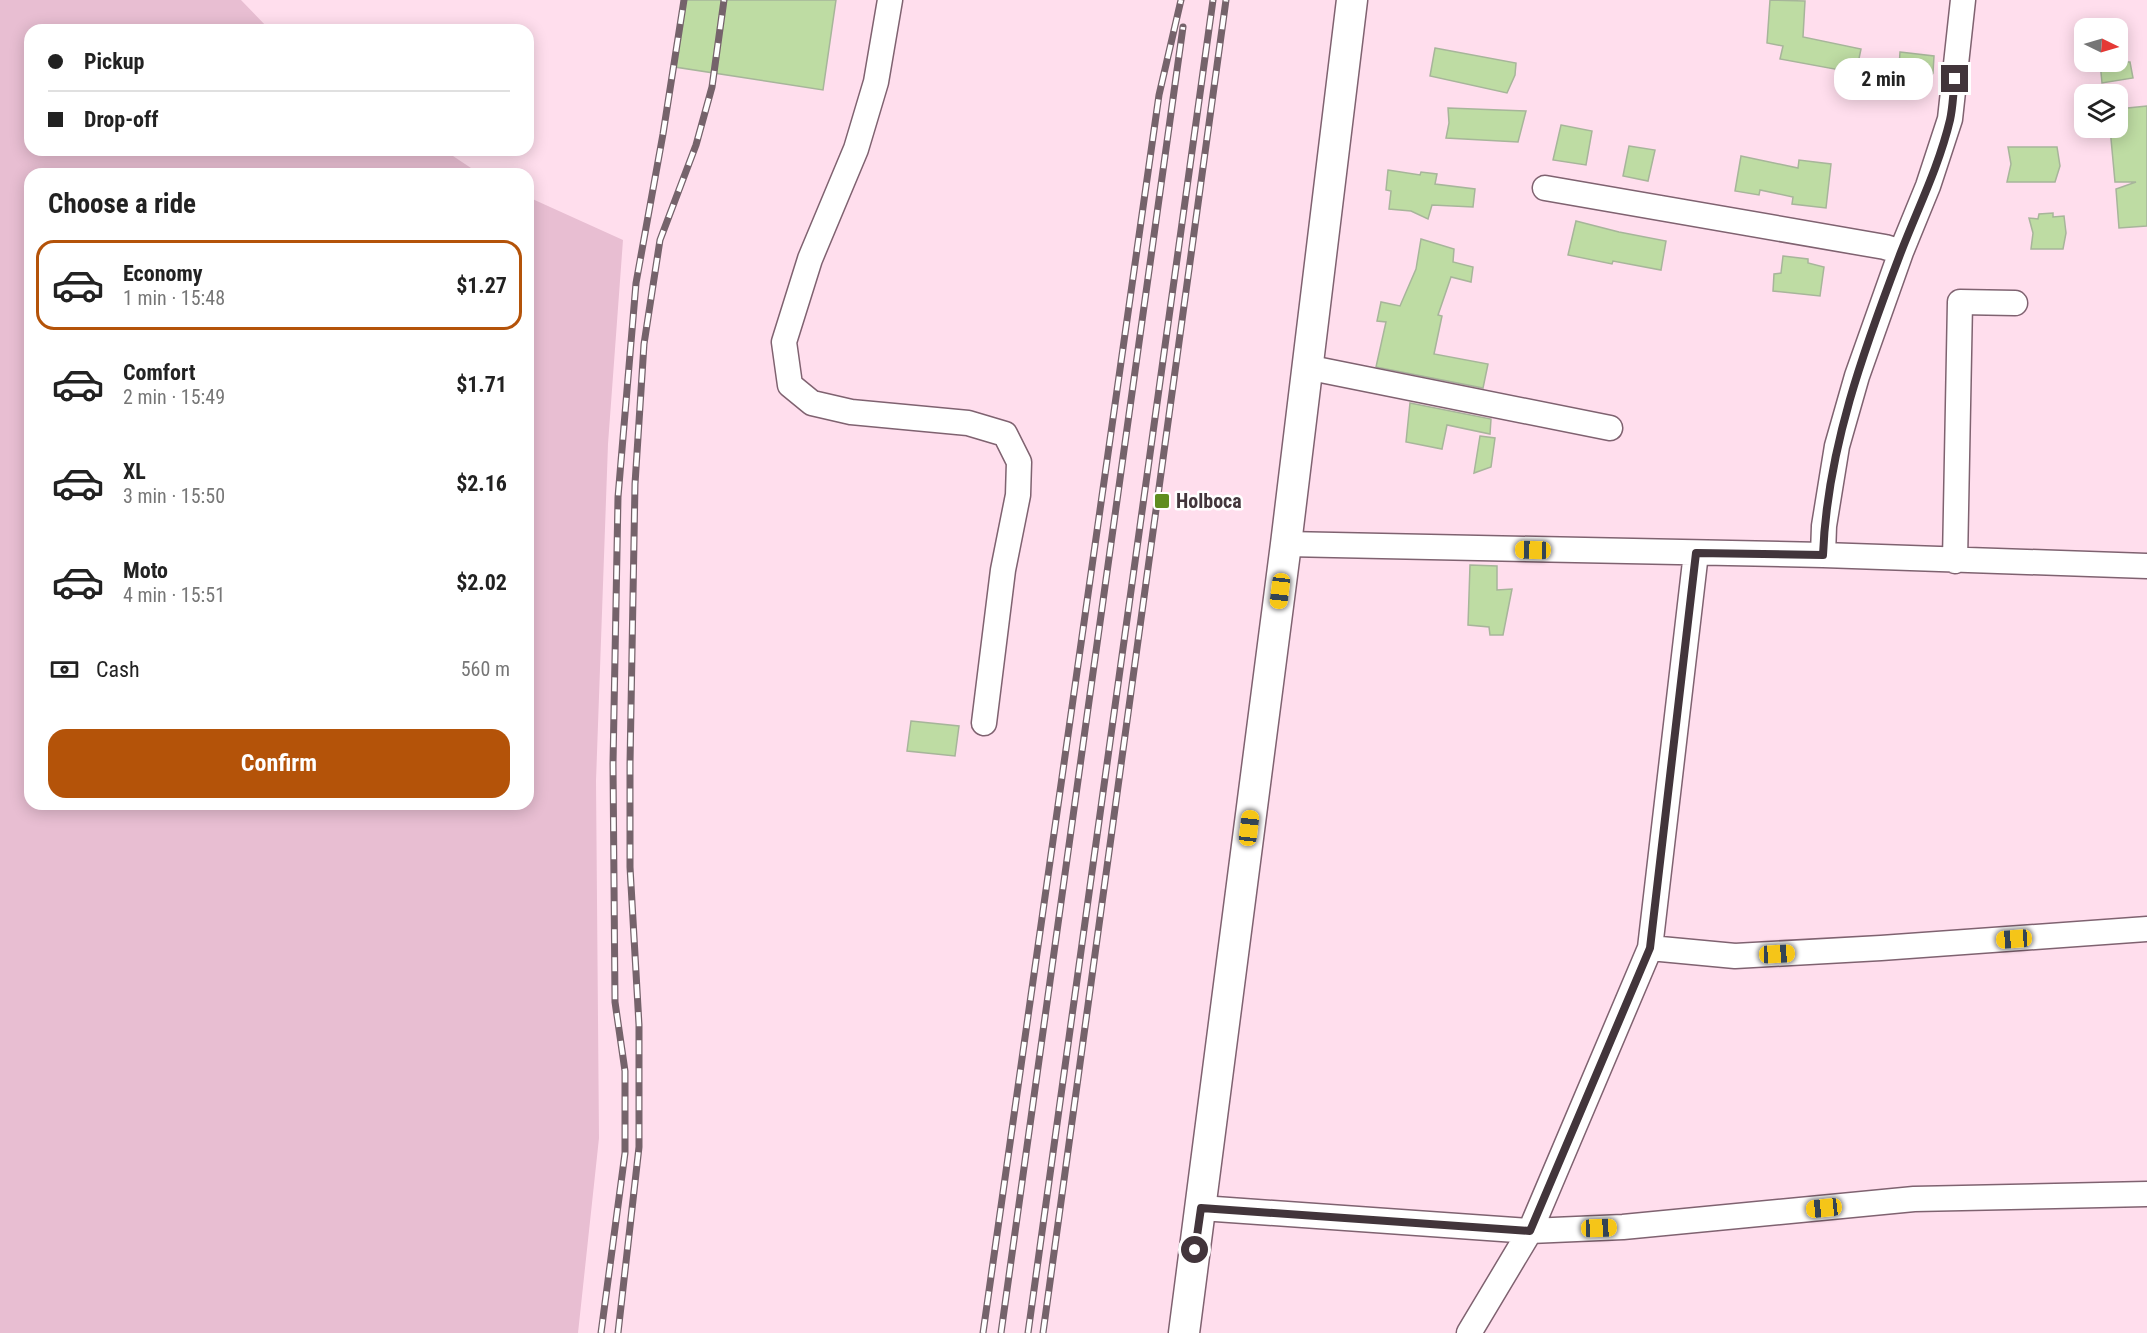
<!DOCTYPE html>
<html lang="en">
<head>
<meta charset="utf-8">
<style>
	body { margin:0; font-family:"Roboto Condensed",sans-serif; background:#f2f2f2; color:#222; height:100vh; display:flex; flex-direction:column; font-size:22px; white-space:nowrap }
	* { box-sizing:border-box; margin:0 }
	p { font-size:20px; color:#767676 }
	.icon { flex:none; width:33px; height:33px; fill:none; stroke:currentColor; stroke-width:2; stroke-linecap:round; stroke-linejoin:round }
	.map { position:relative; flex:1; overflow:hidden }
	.drawer { position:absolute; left:24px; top:168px; width:510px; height:642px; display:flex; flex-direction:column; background:#fff; border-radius:18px; box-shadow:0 3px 15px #0003 }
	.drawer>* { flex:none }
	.top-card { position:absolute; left:24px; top:24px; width:510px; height:132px; border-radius:18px; box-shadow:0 3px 15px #0003; display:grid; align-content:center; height:132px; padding:0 24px; background:#fff }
	.needle { width:39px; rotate:95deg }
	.tools { position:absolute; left:2074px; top:18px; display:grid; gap:12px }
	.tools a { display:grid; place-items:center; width:54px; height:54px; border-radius:12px; background:#fff; box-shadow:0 3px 15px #0003; font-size:30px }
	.end { position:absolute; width:27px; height:27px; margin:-14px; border:8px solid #42353b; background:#fff; box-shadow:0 0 0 3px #fff }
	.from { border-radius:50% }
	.bubble { position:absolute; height:42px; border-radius:18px; background:#fff; box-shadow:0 3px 15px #0003; font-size:20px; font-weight:700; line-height:42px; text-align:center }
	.car { position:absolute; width:18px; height:36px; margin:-18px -9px; border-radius:8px; box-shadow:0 0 4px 2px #0007; background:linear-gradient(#f5c518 24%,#345 0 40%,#f5c518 0 76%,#345 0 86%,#f5c518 0) }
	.top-card b { display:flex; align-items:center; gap:21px; height:57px; font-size:22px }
	.top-card b+b { border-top:2px solid #e0e0e0 }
	.top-card i { width:15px; height:15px; background:#222 }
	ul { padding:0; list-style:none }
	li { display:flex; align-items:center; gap:18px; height:90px; margin:0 12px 9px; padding:0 12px; border:3px solid transparent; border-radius:18px }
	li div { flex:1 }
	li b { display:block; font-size:22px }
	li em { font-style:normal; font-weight:700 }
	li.active { border-color:#b45309 }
	li>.icon { width:54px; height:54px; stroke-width:1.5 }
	h2 { padding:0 24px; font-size:27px; line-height:72px }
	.pay { display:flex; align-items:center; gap:15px; height:66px; padding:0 24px; font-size:22px }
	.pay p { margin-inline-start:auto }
	.button { display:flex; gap:12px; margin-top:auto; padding:12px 24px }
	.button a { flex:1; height:69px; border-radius:18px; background:#b45309; color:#fff; font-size:24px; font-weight:700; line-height:69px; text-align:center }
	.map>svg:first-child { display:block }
	.green { fill:#e8bed2 }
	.building { fill:#bedca3; stroke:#a7b59a; stroke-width:1.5 }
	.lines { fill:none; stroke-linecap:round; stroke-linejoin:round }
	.minor-casing { stroke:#7f6270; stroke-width:27 }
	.major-casing { stroke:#7f6270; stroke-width:33 }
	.minor { stroke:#fff; stroke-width:24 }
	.major { stroke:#fff; stroke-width:30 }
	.rail-casing { stroke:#75636b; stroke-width:7 }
	.rail { stroke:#fff; stroke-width:4.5; stroke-dasharray:14; stroke-linecap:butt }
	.route { stroke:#42353b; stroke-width:8 }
	.poi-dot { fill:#5f8d20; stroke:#fff; stroke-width:2 }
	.labels { text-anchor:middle; stroke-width:5; stroke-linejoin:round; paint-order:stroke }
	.poi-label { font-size:20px; font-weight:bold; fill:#42353b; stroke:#fff; text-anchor:start }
</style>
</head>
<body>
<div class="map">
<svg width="2147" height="1333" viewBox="0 0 2147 1333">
	<rect width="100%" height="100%" fill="#ffdeed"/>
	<path class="green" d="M0,0H241L270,30H30V150H444L480,174H30V804H528V197L623,240L608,444L596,781L599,1138L578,1333H0Z"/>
	<path class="building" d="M685,0H836L823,90L675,67Z
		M1770,0L1805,1L1803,37L1861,49L1856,73L1780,59L1783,46L1767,43Z
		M1435,48L1516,63L1515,75L1507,93L1430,76Z
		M1900,52L1934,56L1933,73L1925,88L1892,83L1899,68Z
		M2100,62H2130L2133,78L2102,83Z
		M2147,106V226L2119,228L2116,189L2136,182H2115L2110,128H2118V109Z
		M1448,108L1526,111L1518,142L1446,138L1449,123Z
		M1561,125L1592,131L1586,165L1553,160Z
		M1629,146L1655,150L1648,181L1623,176Z
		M2008,147H2057L2060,166L2055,182H2007L2011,164Z
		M1741,156L1798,168L1799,160L1831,164L1826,208L1792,204L1793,197L1760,190L1759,195L1735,191Z
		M1388,170L1420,175L1421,172L1437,174L1435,184L1475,189L1473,207L1432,205L1428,219L1411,211L1389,209L1391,191L1386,190Z
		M2053,213V217L2064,216L2066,233L2063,249H2031L2033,233L2029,218L2038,219L2039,214Z
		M1576,221L1619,232L1666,241L1661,270L1613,261L1612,264L1568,255Z
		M1421,239L1454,249L1453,262L1473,267L1471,282L1451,277L1438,315L1442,316L1434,354L1488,364L1483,388L1376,367L1386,322L1377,321L1381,302L1400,306L1416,269Z
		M1783,256L1808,259V263L1824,267L1820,296L1773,291L1774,274L1781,273Z
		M1410,403L1491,419L1490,434L1447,425L1442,449L1406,442Z
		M1480,436L1495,438L1491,467L1474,473Z
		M1470,565L1497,566V590L1512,589L1503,635H1490L1489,627L1468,625Z
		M911,721L959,726L955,756L907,751Z"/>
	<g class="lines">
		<defs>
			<path id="minor" d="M890,0L876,82L856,149L810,259L784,342L790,385L812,403L851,412L968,423L1005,434L1019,462L1018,495L1003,570L984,723
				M1545,188L1885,247L1901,252
				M1306,367L1610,428
				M1286,544L1823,555L2147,566
				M1823,555L1824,526L1837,446L1857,376L1901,252L1928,186L1950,119L1963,0
				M1955,561L1960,302L2015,303
				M1650,948L1735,956L1881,948L2147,929
				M1201,1208L1530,1231L1623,1227L1914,1199L2147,1194
				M1469,1333L1530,1231L1650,948L1696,553"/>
			<path id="major" d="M1184,1333L1286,544L1352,0"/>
		</defs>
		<use href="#minor" class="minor-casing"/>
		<use href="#major" class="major-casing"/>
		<use href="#minor" class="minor"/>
		<use href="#major" class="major"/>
		<defs>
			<path id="rail" d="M601,1333L625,1153V1071L615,1002L613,764L618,497L636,283L663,134L684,0
				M618,1333L639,1147V1025L630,867V764L635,484L644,344L660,240L696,145L712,87L724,0
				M983,1333L1159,95L1181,0
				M1001,1333L1183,27
				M1028,1333L1213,0
				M1043,1333L1226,0"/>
		</defs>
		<use href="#rail" class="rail-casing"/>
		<use href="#rail" class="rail"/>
	</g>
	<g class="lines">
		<path class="route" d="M1195,1250L1201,1208L1530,1231L1650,948L1696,553L1823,555C1827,450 1864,349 1901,252C1918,208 1939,166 1950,120C1953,107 1953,93 1955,79"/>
	</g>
	<rect class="poi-dot" x="1154" y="493" width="16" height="16" rx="3"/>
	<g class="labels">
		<g class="poi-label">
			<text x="1176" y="508">Holboca</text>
		</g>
	</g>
</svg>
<div class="tools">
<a><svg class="needle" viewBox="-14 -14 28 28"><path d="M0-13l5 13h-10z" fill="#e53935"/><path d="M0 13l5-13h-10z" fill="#767676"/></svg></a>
<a><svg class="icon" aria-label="layers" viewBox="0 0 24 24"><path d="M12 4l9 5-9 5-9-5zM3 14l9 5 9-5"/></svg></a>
</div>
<i class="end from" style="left:1195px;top:1250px"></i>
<i class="end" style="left:1955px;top:79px"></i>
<div class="bubble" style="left:1834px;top:58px;width:99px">2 min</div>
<i class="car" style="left:1533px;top:550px;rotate:271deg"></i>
<i class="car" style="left:1280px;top:591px;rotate:187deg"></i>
<i class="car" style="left:1249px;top:828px;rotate:7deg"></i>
<i class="car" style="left:2014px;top:939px;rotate:266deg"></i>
<i class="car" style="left:1777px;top:954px;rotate:87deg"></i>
<i class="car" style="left:1824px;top:1208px;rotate:264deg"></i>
<i class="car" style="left:1599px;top:1228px;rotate:88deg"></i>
<div class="top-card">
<b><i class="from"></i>Pickup</b>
<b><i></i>Drop-off</b>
</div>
<section class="drawer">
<h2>Choose a ride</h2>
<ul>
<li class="active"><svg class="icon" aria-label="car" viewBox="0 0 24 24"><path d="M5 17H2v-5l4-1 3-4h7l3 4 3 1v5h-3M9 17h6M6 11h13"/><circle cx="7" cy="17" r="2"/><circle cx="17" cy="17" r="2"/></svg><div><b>Economy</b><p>1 min · 15:48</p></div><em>$1.27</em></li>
<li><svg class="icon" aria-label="car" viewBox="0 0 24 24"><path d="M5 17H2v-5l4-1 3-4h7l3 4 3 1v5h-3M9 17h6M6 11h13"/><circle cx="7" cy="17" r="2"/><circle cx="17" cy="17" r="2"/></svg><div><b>Comfort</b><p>2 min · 15:49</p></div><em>$1.71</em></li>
<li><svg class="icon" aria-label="car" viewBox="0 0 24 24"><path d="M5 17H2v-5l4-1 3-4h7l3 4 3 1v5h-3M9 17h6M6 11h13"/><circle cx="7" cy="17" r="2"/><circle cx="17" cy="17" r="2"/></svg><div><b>XL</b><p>3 min · 15:50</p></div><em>$2.16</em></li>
<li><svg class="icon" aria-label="car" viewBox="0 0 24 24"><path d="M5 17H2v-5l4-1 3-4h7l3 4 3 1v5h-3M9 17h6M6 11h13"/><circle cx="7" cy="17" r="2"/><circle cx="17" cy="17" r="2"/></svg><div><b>Moto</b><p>4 min · 15:51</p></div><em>$2.02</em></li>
</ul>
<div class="pay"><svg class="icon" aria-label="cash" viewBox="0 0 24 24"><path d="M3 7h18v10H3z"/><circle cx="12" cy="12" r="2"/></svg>Cash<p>560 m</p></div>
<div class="button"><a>Confirm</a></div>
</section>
</div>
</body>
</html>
